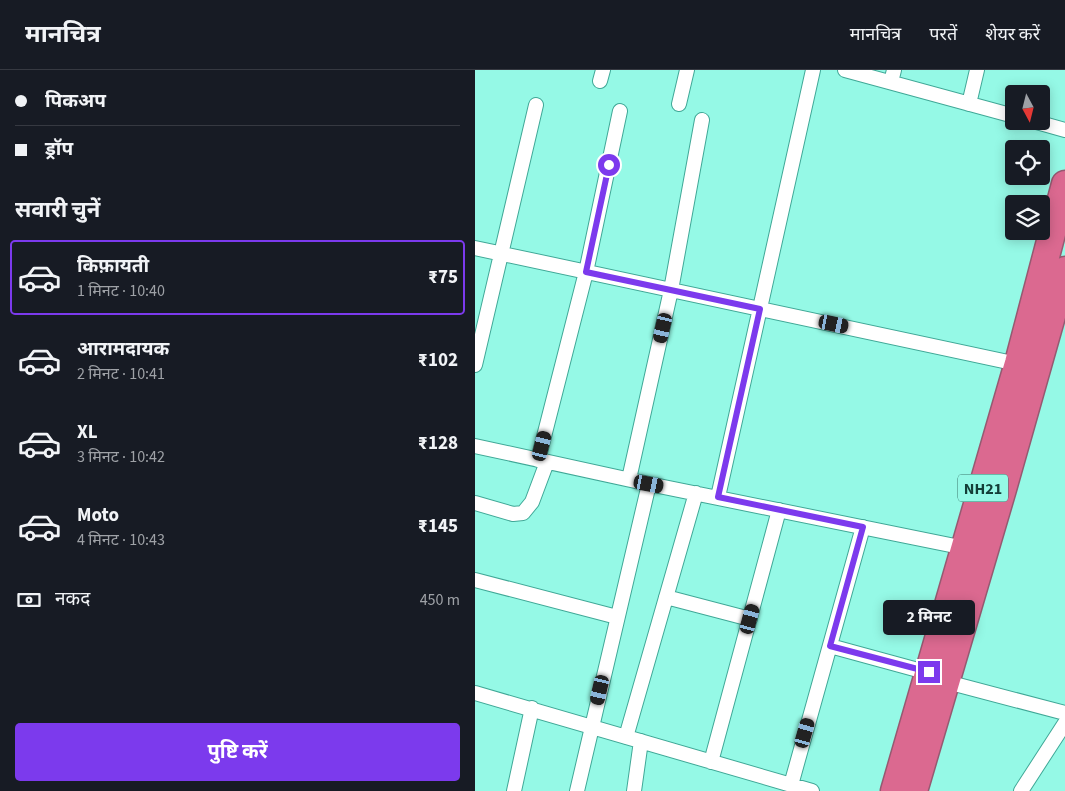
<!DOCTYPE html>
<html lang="hi">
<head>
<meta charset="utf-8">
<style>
	body { margin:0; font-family:"Source Sans 3","Noto Sans Devanagari",sans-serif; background:#20242c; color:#f1f3f6; height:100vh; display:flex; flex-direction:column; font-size:19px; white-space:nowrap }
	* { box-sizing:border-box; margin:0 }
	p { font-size:16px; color:#9ea1a6 }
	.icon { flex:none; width:28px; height:28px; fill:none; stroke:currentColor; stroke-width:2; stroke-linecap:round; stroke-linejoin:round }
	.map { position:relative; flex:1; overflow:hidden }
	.sheet { display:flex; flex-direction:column; background:#171b24; width:475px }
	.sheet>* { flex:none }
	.top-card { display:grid; align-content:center; height:110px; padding:0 15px; background:#171b24 }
	.needle { width:32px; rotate:173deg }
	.buttons { position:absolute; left:530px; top:15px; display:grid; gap:10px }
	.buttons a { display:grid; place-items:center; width:45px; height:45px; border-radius:5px; background:#171b24; box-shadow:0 2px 12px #0003; font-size:25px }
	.end { position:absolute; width:22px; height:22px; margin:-11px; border:6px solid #7c3aed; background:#fff; box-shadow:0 0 0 2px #fff }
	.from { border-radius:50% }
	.bubble { position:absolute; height:35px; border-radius:5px; background:#171b24; box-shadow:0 2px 12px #0003; font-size:16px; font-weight:700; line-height:35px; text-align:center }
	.car { position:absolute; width:15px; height:30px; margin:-15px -8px; border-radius:6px; box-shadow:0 0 4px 1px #0007; background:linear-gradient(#222 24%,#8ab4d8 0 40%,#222 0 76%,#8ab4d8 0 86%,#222 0) }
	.top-card b { display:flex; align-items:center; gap:18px; height:48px; font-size:19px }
	.top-card b+b { border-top:1px solid #363941 }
	.top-card i { width:12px; height:12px; background:#f1f3f6 }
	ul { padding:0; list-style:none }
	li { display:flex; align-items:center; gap:15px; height:75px; margin:0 10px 8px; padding:0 5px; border:2px solid transparent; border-radius:5px }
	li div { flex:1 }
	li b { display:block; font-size:19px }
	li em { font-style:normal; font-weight:700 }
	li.on { border-color:#7c3aed }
	li>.icon { width:45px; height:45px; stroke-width:1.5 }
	h2 { padding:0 15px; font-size:22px; line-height:60px }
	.pay { display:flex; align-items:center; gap:12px; height:55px; padding:0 15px; font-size:19px }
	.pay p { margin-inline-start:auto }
	.primary-button { display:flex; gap:10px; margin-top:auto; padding:10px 15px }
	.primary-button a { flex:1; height:58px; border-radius:5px; background:#7c3aed; color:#fff; font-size:20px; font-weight:700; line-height:58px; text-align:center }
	header { display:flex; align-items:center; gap:30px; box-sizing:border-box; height:70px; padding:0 25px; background:#171b24; border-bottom:1px solid #363941 }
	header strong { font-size:24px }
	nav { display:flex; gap:28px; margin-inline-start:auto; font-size:18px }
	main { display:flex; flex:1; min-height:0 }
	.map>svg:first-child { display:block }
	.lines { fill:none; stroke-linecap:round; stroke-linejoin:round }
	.street-casing { stroke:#40a897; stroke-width:16 }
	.highway-casing { stroke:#955a71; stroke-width:29 }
	.street { stroke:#fff; stroke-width:14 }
	.highway { stroke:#db6990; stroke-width:26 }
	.route { stroke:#7c3aed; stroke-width:6 }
	.labels { text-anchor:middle; stroke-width:5; stroke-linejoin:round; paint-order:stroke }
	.shield { fill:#95f9e6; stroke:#3a766c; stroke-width:1 }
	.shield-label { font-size:16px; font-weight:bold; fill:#133e37 }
</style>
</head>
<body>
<header>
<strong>मानचित्र</strong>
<nav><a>मानचित्र</a><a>परतें</a><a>शेयर करें</a></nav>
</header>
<main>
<section class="sheet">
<div class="top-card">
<b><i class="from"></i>पिकअप</b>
<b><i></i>ड्रॉप</b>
</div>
<h2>सवारी चुनें</h2>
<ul>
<li class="on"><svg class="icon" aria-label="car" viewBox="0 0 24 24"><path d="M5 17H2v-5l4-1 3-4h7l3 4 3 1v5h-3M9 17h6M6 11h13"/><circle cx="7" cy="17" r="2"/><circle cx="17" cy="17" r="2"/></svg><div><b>किफ़ायती</b><p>1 मिनट · 10:40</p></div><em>₹75</em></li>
<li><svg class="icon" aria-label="car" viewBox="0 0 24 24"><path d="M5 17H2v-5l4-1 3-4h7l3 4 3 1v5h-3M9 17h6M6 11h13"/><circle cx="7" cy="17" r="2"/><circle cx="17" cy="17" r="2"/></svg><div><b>आरामदायक</b><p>2 मिनट · 10:41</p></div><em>₹102</em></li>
<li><svg class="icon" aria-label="car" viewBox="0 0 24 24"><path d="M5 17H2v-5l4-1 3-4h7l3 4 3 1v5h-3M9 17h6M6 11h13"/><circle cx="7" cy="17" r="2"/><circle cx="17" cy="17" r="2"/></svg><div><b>XL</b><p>3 मिनट · 10:42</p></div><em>₹128</em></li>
<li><svg class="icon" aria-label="car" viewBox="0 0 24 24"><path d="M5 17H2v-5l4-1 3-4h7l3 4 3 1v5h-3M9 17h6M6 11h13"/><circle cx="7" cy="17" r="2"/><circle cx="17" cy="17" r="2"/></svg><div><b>Moto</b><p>4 मिनट · 10:43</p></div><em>₹145</em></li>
</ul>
<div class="pay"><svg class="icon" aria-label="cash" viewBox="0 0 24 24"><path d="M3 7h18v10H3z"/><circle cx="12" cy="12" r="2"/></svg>नकद<p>450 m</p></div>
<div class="primary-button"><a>पुष्टि करें</a></div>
</section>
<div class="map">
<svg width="590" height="721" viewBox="0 0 590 721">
	<rect width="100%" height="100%" fill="#95f9e6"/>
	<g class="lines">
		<defs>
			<path id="street" d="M370,0L539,46
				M125,11L128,0
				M416,12L419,0
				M204,34L212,0
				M494,34L502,0
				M558,51L590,60
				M0,178L547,295
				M0,295L61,35
				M0,376L174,414L490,478
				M63,390L111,202L145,41
				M154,409L196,220L227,50
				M243,427L338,0
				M0,433L38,444L48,443L57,432L72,392
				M0,510L142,547
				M191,527L275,549
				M355,576L454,603
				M472,612L590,643
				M0,623L337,721
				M151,667L221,423
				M236,692L304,440
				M316,715L388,457
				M39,721L57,638
				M102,721L174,414
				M159,721L166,671
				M546,721L590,653"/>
			<path id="highway" d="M419,721L543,293L590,114
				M439,721L528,419L590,200"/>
		</defs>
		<use href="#street" class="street-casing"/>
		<use href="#highway" class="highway-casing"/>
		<use href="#street" class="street"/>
		<use href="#highway" class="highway"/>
	</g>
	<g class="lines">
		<path class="route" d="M134,95L111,202L285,239L243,427L388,457L355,576L454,602"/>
	</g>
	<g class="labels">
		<rect class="shield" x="483" y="404.5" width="50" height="27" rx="4"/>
		<g class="shield-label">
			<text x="508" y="424">NH21</text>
		</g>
	</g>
</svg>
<div class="buttons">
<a><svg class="needle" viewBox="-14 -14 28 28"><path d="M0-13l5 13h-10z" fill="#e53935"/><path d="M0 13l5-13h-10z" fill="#9ea1a6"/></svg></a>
<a><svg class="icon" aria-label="locate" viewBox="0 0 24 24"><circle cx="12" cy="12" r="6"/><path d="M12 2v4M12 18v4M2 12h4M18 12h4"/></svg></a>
<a><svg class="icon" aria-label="layers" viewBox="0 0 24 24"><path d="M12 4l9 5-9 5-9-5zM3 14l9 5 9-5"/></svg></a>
</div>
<i class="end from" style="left:134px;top:95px"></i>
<i class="end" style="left:454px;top:602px"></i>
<div class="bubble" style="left:408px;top:530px;width:92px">2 मिनट</div>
<i class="car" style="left:359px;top:254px;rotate:102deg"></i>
<i class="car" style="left:188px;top:258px;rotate:193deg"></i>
<i class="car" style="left:67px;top:376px;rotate:14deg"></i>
<i class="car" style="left:174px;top:414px;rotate:101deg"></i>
<i class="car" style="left:275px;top:549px;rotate:15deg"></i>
<i class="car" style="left:125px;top:620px;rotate:193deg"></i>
<i class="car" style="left:330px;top:663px;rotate:16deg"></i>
</div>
</main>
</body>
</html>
